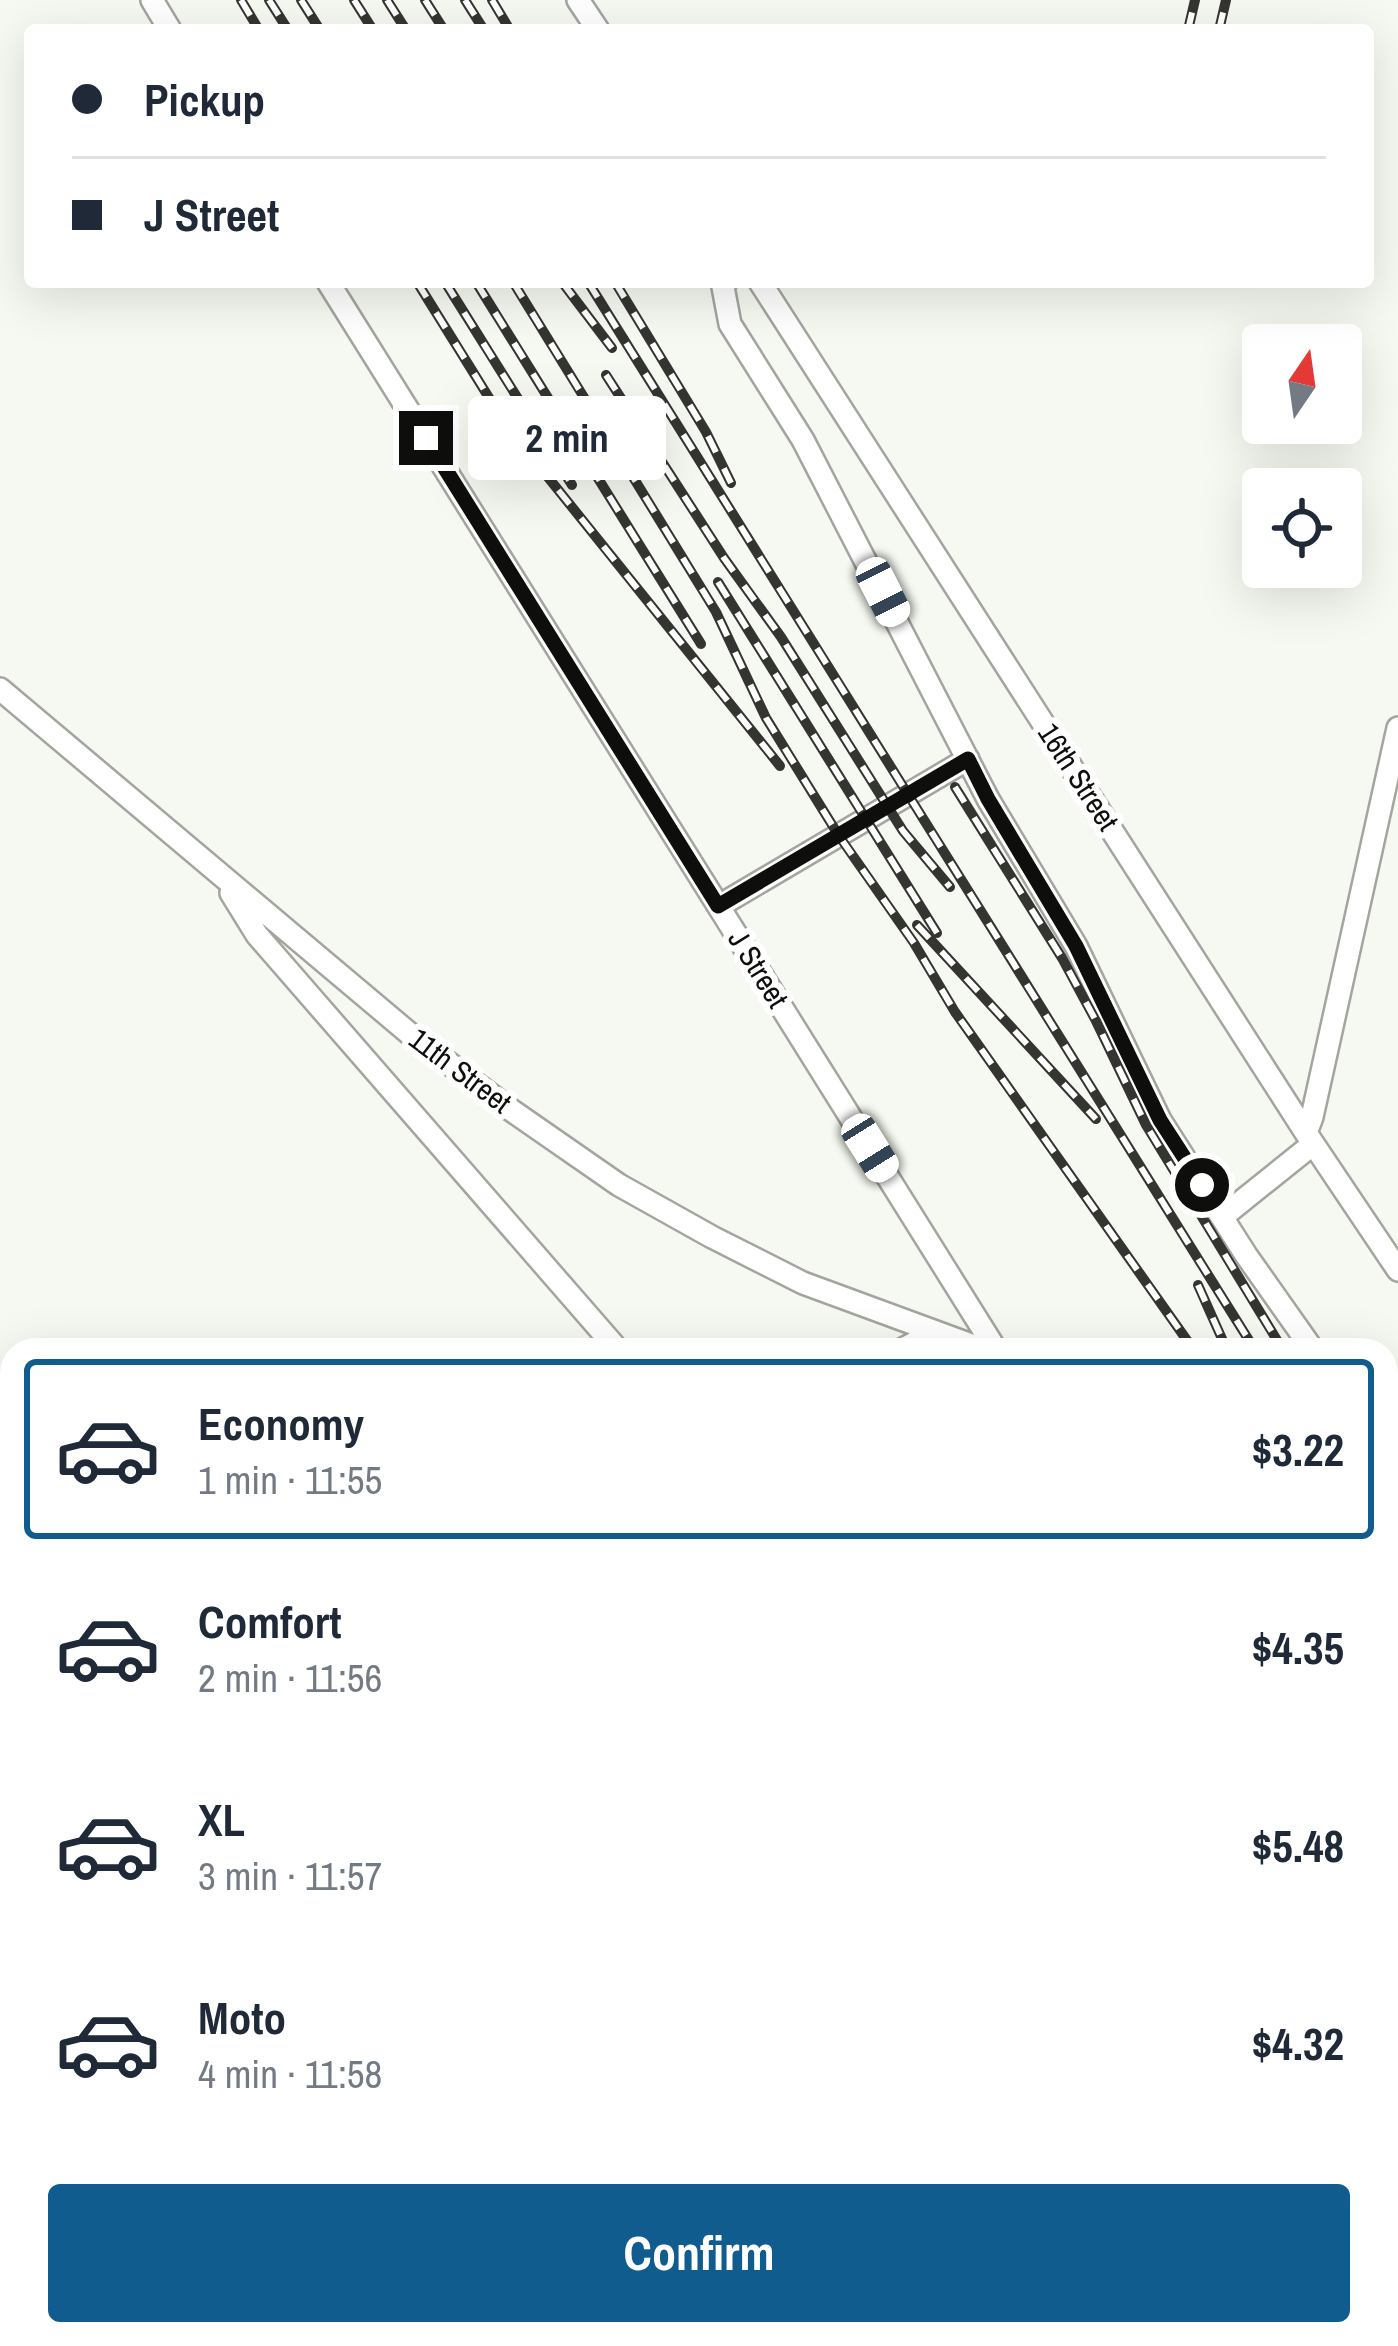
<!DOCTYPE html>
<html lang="en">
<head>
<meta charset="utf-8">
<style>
	body { margin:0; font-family:"Archivo Narrow",sans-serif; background:#f2f2f3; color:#1f2937; height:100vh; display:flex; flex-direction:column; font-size:45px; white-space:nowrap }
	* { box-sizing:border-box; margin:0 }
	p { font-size:39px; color:#747a83 }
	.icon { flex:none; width:66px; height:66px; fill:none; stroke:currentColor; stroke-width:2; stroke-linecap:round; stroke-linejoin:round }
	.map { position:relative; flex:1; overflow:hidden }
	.details { position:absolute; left:0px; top:1338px; width:1398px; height:1008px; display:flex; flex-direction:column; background:#fff; border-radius:36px 36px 0 0; box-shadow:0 12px 48px #0002 }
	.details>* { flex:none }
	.banner { position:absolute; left:24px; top:24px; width:1350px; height:264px; border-radius:12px; box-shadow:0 12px 48px #0002; display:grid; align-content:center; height:264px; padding:0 48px; background:#fff }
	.needle { width:78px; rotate:13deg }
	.tools { position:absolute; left:1242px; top:324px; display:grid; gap:24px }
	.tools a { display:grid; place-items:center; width:120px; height:120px; border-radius:12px; background:#fff; box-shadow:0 12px 48px #0002; font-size:60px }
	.end { position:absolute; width:54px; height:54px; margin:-27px; border:15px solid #0e0f0c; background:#fff; box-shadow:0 0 0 6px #fff }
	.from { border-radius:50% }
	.bubble { position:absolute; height:84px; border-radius:12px; background:#fff; box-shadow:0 12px 48px #0002; font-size:39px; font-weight:800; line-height:84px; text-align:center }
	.car { position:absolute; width:36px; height:72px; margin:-36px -18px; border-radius:15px; box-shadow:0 0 9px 3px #0007; background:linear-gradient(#fff 24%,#345 0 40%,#fff 0 76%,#345 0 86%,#fff 0) }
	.banner b { display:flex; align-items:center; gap:42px; height:114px; font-size:45px }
	.banner b+b { border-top:3px solid #e0e1e3 }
	.banner i { width:30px; height:30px; background:#1f2937 }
	ul { padding:21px 0 0; list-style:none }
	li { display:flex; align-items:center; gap:36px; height:180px; margin:0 24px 18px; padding:0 24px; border:6px solid transparent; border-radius:12px }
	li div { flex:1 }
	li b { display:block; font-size:45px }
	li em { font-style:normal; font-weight:800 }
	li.on { border-color:#105c8f }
	li>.icon { width:108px; height:108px; stroke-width:1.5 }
	.action { display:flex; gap:24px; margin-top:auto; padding:24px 48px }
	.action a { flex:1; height:138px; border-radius:12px; background:#105c8f; color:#fff; font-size:48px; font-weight:800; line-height:138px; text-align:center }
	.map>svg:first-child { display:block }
	.water { fill:#62d0ad }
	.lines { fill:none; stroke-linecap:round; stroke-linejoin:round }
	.minor-casing { stroke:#a3a59e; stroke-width:26 }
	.minor { stroke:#fff; stroke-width:21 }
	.rail-casing { stroke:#343531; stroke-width:10 }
	.rail { stroke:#fff; stroke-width:6; stroke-dasharray:18; stroke-linecap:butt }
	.route { stroke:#0e0f0c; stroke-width:15 }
	.labels { text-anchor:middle; stroke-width:12; stroke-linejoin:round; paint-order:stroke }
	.street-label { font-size:30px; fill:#0e0f0c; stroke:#fff }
</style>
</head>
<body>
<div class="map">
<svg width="1398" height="2346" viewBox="0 0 1398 2346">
	<rect width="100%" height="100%" fill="#f6f9f1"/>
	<path class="water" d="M0,1645L12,1649V1905L0,1900Z
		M410,2334H635L640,2346H415Z"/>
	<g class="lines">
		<defs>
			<path id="minor" d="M152,0L170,30
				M578,0L598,30
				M328,282L996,1350
				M726,282L723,287L730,324L803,440L988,799L1076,946L1160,1120L1246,1255L1313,1350
				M760,282L1306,1133L1398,1270
				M0,689L410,1034L511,1110L619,1185L712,1237L803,1283L985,1350
				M231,893L257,935L618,1350
				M719,906L968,759
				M1306,1133L1312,1117L1398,728
				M1222,1217L1313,1144
				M901,1350L935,1332
				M0,1445L12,1453
				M1386,1454L1398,1472
				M0,1546L12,1551
				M1386,2180L1398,2185
				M659,2334L665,2346
				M751,2334L757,2346"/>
		</defs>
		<use href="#minor" class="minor-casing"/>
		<use href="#minor" class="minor"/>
		<defs>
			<path id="rail" d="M241,0L259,30
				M269,0L288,30
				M301,0L320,30
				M354,0L373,30
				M387,0L406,30
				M425,0L444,30
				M465,0L484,30
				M492,0L510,30
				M1188,30L1195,0
				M1219,30L1226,0
				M417,282L506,425L780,766
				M445,282L572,485
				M476,282L701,644
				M513,282L716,612L766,718L839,836L914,943L955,1012L1191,1346
				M562,282L612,348
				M588,282L1255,1350
				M615,282L706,432L731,483
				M606,375L724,558L781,637L903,831L950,887
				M718,582L937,933
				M955,787L1062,958L1096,1021L1146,1125L1283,1350
				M917,925L1096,1119
				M1198,1285L1227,1350
				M1386,1521L1398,1545
				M1386,1561L1398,1580
				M1386,1607L1398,1627
				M1386,1651L1398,1671"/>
		</defs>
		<use href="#rail" class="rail-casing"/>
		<use href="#rail" class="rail"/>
	</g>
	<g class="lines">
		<path class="route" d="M426,438L718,906L968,759L988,799L1076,946L1160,1120L1202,1185"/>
	</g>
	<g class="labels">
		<g class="street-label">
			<text transform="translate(1078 777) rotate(57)" y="10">16th Street</text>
			<text transform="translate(758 969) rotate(58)" y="10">J Street</text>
			<text transform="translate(460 1071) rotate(37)" y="10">11th Street</text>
		</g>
	</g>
</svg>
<div class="tools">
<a><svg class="needle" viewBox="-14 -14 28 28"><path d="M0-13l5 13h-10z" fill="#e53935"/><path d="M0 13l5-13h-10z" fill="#747a83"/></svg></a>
<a><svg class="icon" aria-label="locate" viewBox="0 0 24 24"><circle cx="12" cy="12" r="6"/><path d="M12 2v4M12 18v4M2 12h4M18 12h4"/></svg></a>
</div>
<i class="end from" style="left:1202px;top:1185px"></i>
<i class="end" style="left:426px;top:438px"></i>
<div class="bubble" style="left:468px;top:396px;width:198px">2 min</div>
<i class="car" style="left:883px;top:592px;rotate:153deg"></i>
<i class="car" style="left:870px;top:1148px;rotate:148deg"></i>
<div class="banner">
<b><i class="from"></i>Pickup</b>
<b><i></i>J Street</b>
</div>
<section class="details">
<ul>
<li class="on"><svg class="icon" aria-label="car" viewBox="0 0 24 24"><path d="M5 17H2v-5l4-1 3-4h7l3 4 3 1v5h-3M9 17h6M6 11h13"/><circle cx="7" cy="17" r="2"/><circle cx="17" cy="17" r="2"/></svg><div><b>Economy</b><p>1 min · 11:55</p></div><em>$3.22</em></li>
<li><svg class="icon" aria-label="car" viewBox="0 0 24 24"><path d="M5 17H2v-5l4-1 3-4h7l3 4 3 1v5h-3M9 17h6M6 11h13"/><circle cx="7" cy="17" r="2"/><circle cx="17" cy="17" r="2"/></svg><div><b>Comfort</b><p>2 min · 11:56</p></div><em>$4.35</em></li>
<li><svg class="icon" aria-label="car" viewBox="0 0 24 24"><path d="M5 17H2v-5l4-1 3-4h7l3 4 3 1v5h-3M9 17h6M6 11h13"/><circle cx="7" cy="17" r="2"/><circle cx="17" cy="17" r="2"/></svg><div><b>XL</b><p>3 min · 11:57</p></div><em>$5.48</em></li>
<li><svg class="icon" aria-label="car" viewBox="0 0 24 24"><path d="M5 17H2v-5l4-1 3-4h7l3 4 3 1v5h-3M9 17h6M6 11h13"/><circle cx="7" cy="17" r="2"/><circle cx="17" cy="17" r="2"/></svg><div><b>Moto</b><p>4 min · 11:58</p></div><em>$4.32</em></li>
</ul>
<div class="action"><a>Confirm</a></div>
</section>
</div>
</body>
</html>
